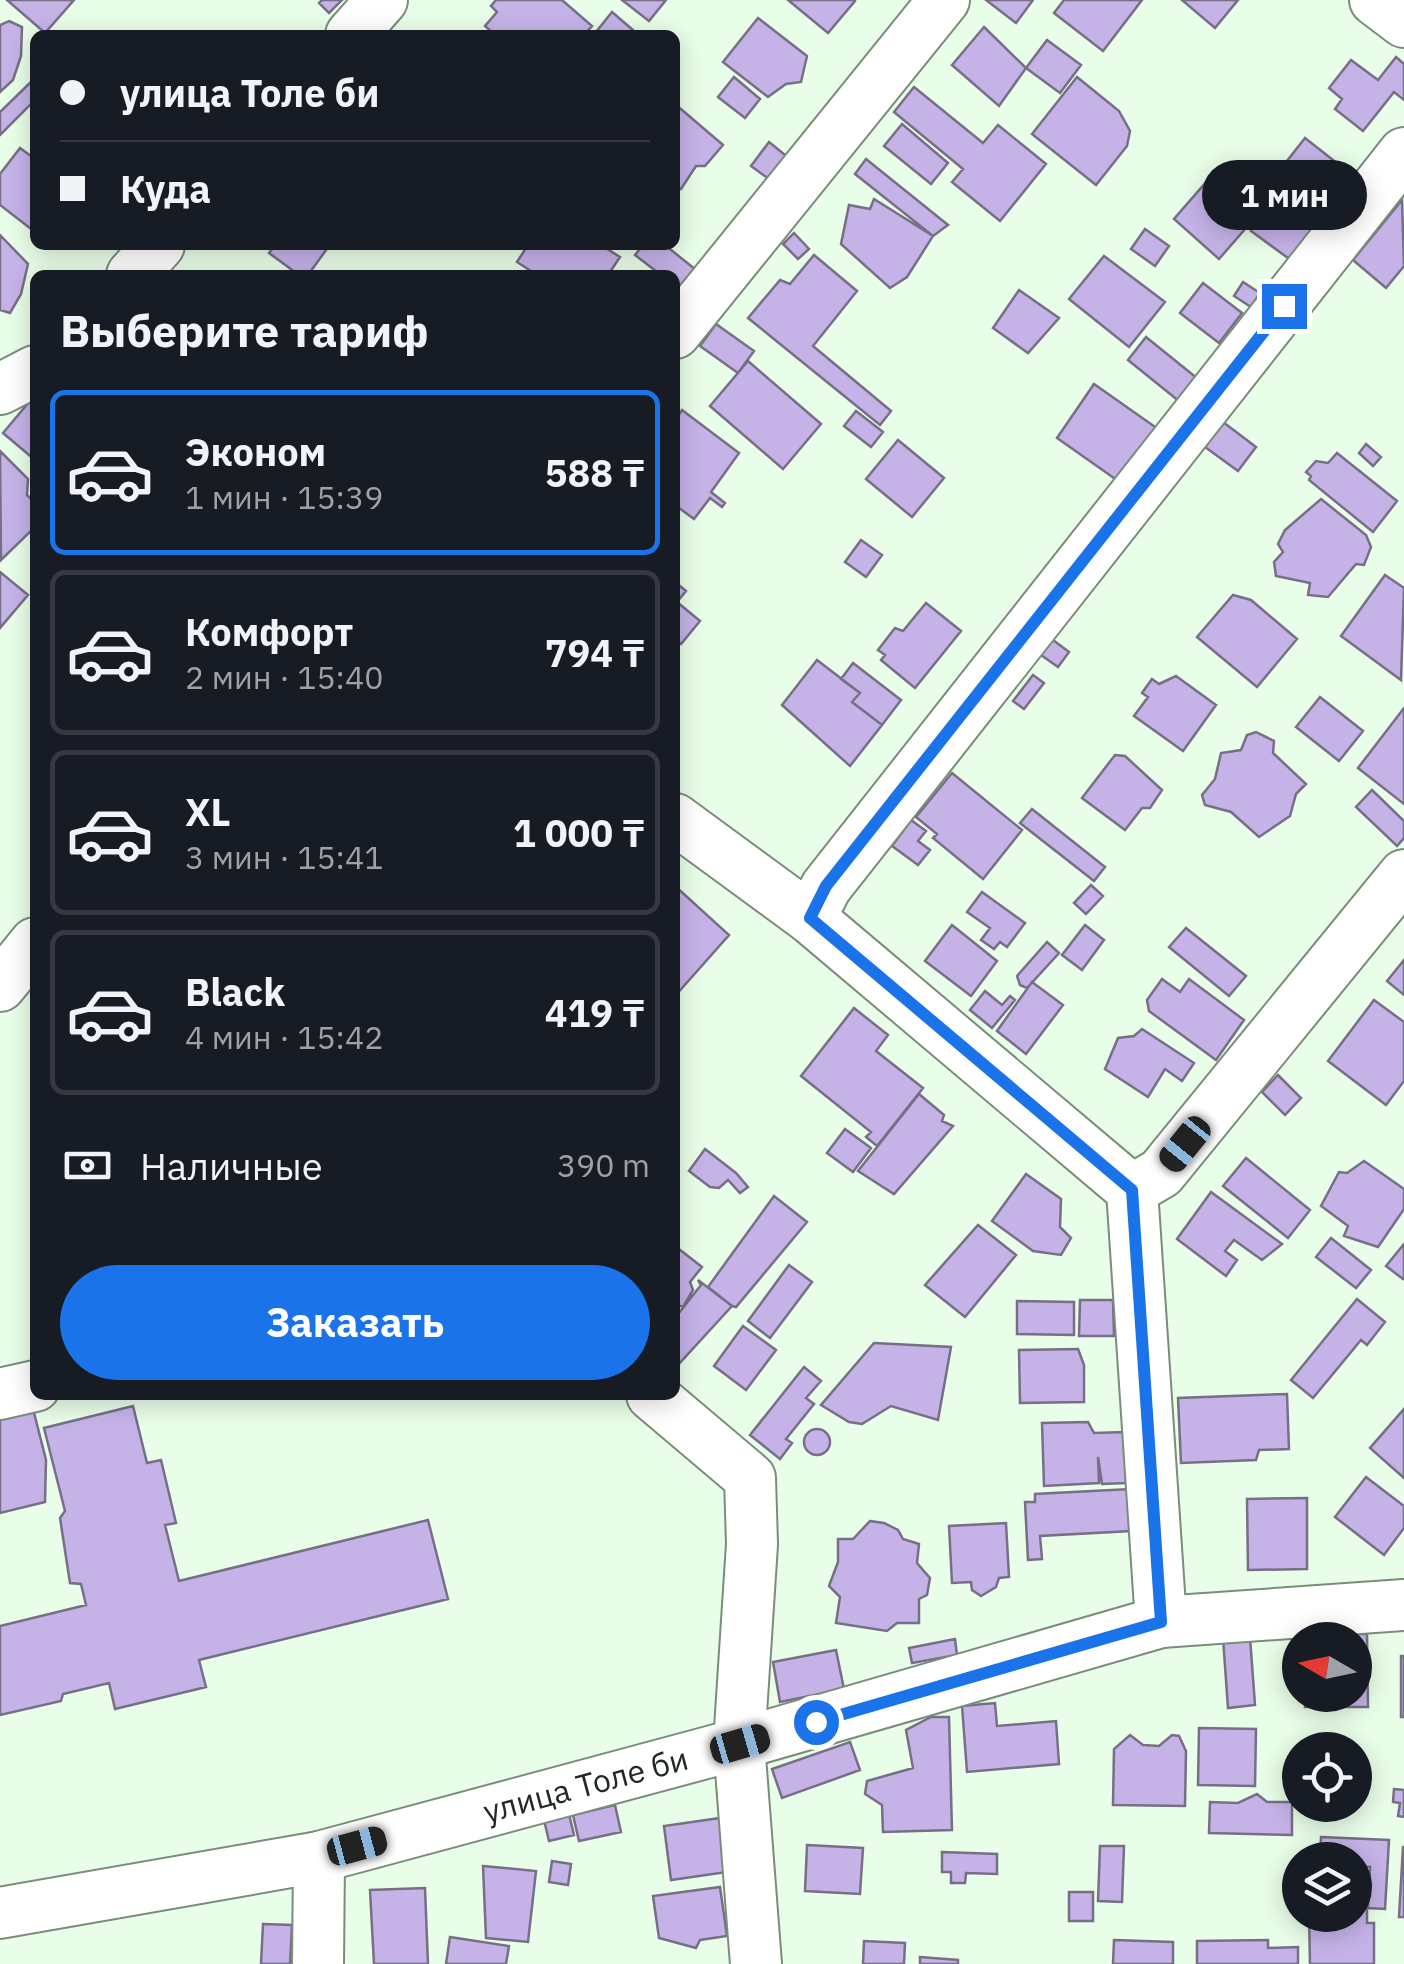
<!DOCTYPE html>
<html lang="ru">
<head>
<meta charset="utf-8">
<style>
	body { margin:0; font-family:"IBM Plex Sans",sans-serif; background:#20242c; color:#f1f3f6; height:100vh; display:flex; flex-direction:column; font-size:38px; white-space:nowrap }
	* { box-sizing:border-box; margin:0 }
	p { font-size:32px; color:#9ea1a6 }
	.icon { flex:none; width:55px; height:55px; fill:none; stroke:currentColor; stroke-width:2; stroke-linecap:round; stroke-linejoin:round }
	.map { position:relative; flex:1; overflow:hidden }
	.panel { position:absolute; left:30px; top:270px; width:650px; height:1130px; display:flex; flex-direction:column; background:#171b24; border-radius:15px; box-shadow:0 5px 25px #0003 }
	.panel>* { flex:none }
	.top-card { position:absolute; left:30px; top:30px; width:650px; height:220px; border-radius:15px; box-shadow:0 5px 25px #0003; display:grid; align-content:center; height:220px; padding:0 30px; background:#171b24 }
	.needle { width:65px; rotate:279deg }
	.controls { position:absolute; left:1282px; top:1622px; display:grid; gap:20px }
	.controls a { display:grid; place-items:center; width:90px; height:90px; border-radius:50%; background:#171b24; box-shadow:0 5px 25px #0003; font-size:50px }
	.end { position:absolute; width:45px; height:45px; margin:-22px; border:12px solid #1a73e8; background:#fff; box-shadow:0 0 0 5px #fff }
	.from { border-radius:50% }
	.bubble { position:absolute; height:70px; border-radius:35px; background:#171b24; box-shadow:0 5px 25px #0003; font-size:32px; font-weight:700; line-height:70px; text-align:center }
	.car { position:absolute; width:30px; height:60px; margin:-30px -15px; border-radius:12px; box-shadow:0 0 8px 2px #0007; background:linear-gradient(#222 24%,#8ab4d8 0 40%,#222 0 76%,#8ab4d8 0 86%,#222 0) }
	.top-card b { display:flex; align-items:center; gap:35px; height:95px; font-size:38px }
	.top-card b+b { border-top:2px solid #363941 }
	.top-card i { width:25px; height:25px; background:#f1f3f6 }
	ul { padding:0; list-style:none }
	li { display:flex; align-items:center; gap:30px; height:165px; margin:0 20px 15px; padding:0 10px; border:5px solid #363941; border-radius:15px }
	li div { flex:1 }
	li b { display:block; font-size:38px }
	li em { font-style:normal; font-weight:700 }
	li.selected { border-color:#1a73e8 }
	li>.icon { width:90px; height:90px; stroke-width:1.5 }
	h2 { padding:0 30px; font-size:45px; line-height:120px }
	.pay { display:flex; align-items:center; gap:25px; height:110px; padding:0 30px; font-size:38px }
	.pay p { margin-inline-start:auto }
	.primary-button { display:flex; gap:20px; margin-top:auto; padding:20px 30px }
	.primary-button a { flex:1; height:115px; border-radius:60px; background:#1a73e8; color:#fff; font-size:40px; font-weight:700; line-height:115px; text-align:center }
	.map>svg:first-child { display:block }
	.building { fill:#c5b3e8; stroke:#766f85; stroke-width:2.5 }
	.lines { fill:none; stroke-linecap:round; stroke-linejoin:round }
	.minor-casing { stroke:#7a8d7a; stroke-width:54 }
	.minor { stroke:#fff; stroke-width:50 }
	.route { stroke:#1a73e8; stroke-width:12 }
	.labels { text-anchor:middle; stroke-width:8; stroke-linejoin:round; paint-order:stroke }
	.street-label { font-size:32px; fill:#222922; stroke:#fff }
</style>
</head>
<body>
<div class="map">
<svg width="1404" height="1964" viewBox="0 0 1404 1964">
	<rect width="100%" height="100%" fill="#e9fee9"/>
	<path class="building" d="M7,0H74L45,33Z
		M322,0H342L329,13L319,3Z
		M496,0H562L592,26L584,35H495L485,26L497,12L491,6Z
		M622,0H666L649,21Z
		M788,0H855V1L828,33Z
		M986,0H1033L1016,23Z
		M1064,0H1142L1103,51L1054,13Z
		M1182,0H1238L1215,28Z
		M612,12L634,31L631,35L596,32Z
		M758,18L807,56L801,82L786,84L768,97L723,62Z
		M9,21L22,27L21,56L13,80L0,92V25Z
		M984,27L1026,68L999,106L952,65Z
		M1047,40L1081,65L1060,93L1026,68Z
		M1396,57L1404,64V100L1394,92L1363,131L1335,109L1342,99L1329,88L1351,60L1378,80Z
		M734,77L760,99L745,118L718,97Z
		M1077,77L1119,111L1130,131L1127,146L1096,185L1032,134Z
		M35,78V100L0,135V112Z
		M914,87L983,143L998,125L1046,164L1000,221L952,182L963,169L894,112Z
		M675,104L723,145L705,166H696L681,189L675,185Z
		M902,124L948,163L931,184L884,146Z
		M1305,138L1347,171L1310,219L1268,185Z
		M769,142L790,159L773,182L751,166Z
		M20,148L35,159V232L0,205V174Z
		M866,159L948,225L933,236L855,174Z
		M1214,173L1260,212L1219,259L1174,219Z
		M874,199L933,236L907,277L890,288L841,244L849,205L870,209Z
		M1274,199L1315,229L1292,261L1251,231Z
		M1402,200L1404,266L1386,288L1353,260Z
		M1145,229L1169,246L1155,266L1131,249Z
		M794,233L809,249L798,259L783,244Z
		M0,235L28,264L21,294L10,313L0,310Z
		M275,245H327L329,246L308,275H299L269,253Z
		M528,245H601L620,257L608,275H537L517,262Z
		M643,245H665L701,274L685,294L675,286V275H661L635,255Z
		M814,255L857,291L813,346L891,411L880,425L748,318L780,280L790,284Z
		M1104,256L1165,302L1129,347L1069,299Z
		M1243,282L1260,293L1251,307L1234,296Z
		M1203,283L1242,313L1219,343L1180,313Z
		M1019,290L1059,318L1028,353L993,328Z
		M716,324L754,351L738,373L700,346Z
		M1146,337L1198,379L1180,402L1128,360Z
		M748,361L821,424L783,469L710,406Z
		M1094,384L1158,429L1121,483L1057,438Z
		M35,395V460L3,433Z
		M682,410L739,453L711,492L725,503L722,507L710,498L694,519L675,505V421Z
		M856,411L883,432L871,447L844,426Z
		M1223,422L1256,447L1238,471L1205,447Z
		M898,440L944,478L912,517L866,479Z
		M1366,444L1381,457L1373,466L1359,453Z
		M0,451L28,479L27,495L35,503V527L1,560Z
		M1337,453L1397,501L1373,532L1309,480L1311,476L1306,472L1316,461L1328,463Z
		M1321,499L1366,535L1371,547L1364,565L1356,564L1328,597L1308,595L1310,583L1276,576L1274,562L1283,552L1278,544L1285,530Z
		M861,540L882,555L866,577L845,562Z
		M0,572L28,595L0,628Z
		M1385,575L1404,588L1401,680L1341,636Z
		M675,582L686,591L677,602L700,621L681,644L675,639Z
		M1233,595L1251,600L1297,639L1257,687L1197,637Z
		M926,603L961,631L915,688L881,660L885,655L878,650L895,628L903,631Z
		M1053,640L1069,652L1058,667L1041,655Z
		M817,660L860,693L852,702L882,725L850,766L782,705Z
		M853,663L901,700L882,725L852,702L860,693L841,679Z
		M1033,675L1044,683L1024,709L1013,701Z
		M1176,676L1216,705L1183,751L1134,716L1148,697L1142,693L1152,679L1159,684Z
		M1320,697L1363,731L1339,761L1296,727Z
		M1404,708V804L1358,768Z
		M1256,732L1274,741L1273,753L1306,784L1296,794L1290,816L1259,837L1231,812L1205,805L1202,795L1215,779L1221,753L1241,750L1247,735Z
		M1115,755L1125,756L1162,790L1150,808H1142L1125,830L1082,798Z
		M952,773L1022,830L983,879L933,838L937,834L916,817Z
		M1372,790L1404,821V838L1397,846L1356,807Z
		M1032,809L1105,867L1094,881L1020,823Z
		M911,820L926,831L918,841L930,850L918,865L892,846Z
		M1091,885L1103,896L1086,914L1074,903Z
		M675,886L729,935L675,996Z
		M982,892L1025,923L1007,947L1000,942L994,949L981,940L990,928L967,912Z
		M952,925L997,961L971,996L925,961Z
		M1085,925L1104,940L1082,970L1062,955Z
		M1186,928L1246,976L1229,996L1169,947Z
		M1047,942L1059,953L1027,988L1020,985L1017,976Z
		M1404,960V995L1387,981Z
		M1162,979L1180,992L1189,979L1244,1020L1216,1060L1149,1011L1147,1000Z
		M1032,982L1063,1005L1026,1054L997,1031Z
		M985,991L1002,1005L1010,996L1015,1000L992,1028L970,1010Z
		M1374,1000L1404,1022V1081L1386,1105L1328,1061Z
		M854,1008L888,1035L876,1051L923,1088L877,1146L866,1137L871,1132L801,1076Z
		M1142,1029L1194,1063L1182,1081L1165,1069L1148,1097L1105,1069L1118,1038L1134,1036Z
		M1278,1075L1301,1098L1285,1115L1262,1092Z
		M919,1094L944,1115L942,1121L953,1126L894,1194L858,1171Z
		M845,1129L871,1148L853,1172L827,1153Z
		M705,1149L736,1173L748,1187L740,1193L728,1180L719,1188L710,1187L689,1171Z
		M1246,1158L1310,1210L1288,1238L1223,1186Z
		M1364,1161L1404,1189V1209L1378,1247L1344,1236L1348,1226L1321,1206L1339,1172L1347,1173Z
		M1026,1174L1061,1199L1060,1227L1071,1238L1061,1255L1033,1251L992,1221Z
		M1211,1192L1282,1244L1262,1260L1234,1240L1225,1251L1237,1260L1226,1276L1177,1239Z
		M774,1196L807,1222L736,1307L732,1306L708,1287Z
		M978,1225L1016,1255L965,1317L925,1285Z
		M1331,1238L1371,1270L1356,1288L1316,1257Z
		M1404,1244V1278L1403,1279L1386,1266Z
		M675,1246L702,1267L690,1282L693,1290L683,1307L675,1304Z
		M789,1265L812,1282L770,1338L748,1321Z
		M698,1280L732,1306L676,1367L675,1318L701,1285Z
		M1357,1299L1385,1322L1367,1345L1361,1340L1313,1398L1291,1380Z
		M1080,1300H1113L1114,1336H1079Z
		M1017,1301L1074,1302V1335L1017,1334Z
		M743,1326L776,1350L746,1390L714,1366Z
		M874,1343L951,1347L938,1420L891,1406L862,1424L849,1422L821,1405Z
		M1078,1349L1084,1365V1402L1020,1403L1019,1350Z
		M804,1367L821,1381L806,1398L814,1404L786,1439L792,1443L780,1459L750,1435Z
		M29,1393L46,1460L45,1502L0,1513V1400Z
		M1287,1394L1289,1449L1259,1450L1256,1460L1181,1463L1178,1398Z
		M133,1406L147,1463L161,1460L176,1523L165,1525L179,1581L428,1520L448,1599L199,1660L206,1687L115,1709L109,1683L63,1694L61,1701L0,1715V1626L86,1605L81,1584L70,1583L60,1518L65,1511L44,1428Z
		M1404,1409V1478L1370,1448Z
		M1088,1422L1094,1433L1124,1432L1126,1483L1102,1484L1098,1457L1099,1483L1044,1486L1042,1423Z
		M804 1442a13 13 0 1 1 26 0a13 13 0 1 1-26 0Z
		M1366,1477L1404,1506V1528L1384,1555L1335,1517Z
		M1130,1489L1131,1531L1040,1536L1042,1559L1028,1560L1025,1502H1035V1494Z
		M1307,1498V1569L1248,1570L1247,1499Z
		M870,1521L884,1523L898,1530L903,1539L919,1544L917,1563L930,1578L927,1595L919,1599V1623H897L887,1631L836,1623L840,1597L829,1586L838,1562V1539H853Z
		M1006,1523L1009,1577L999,1578L996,1587L981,1596L972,1590L971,1582L952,1583L949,1526Z
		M1304,1634H1367L1368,1707H1305V1695H1355V1640H1304Z
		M1250,1637L1255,1705L1228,1708L1223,1638Z
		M955,1639L957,1655L912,1663L909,1648Z
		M836,1650L844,1689L780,1702L773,1662Z
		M1401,1656H1404V1717H1401Z
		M995,1703L997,1726L1056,1721L1059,1764L967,1772L962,1706Z
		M931,1717H949L952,1830L883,1832L882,1805L865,1794L867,1781L913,1768L906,1730Z
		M1199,1728L1256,1729L1255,1786L1198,1785Z
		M1130,1735L1143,1745L1159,1746L1172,1735L1179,1736L1186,1751L1185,1806L1113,1805L1114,1749Z
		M850,1742L860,1770L782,1798L772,1769Z
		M1394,1789L1404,1790V1817L1398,1816L1400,1803L1393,1802Z
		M1257,1794L1267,1802H1292V1835L1209,1833L1210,1802L1238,1803Z
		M615,1805L621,1832L579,1841L573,1815Z
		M569,1814L574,1835L549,1841L544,1820Z
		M720,1818L727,1872L671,1880L664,1826Z
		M1321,1837L1389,1840L1385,1909L1368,1908L1370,1867L1355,1866V1860H1320Z
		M807,1845L863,1848L860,1894L805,1891Z
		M1100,1846H1124L1122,1902L1098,1901Z
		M1403,1847H1404V1917H1399Z
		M942,1852L997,1854V1874L966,1873L965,1883H951V1872H942Z
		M552,1861L571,1864L568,1885L549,1882Z
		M483,1866L536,1871L528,1942L486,1938Z
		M720,1887L727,1936L700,1940L696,1948L659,1938L653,1896Z
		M425,1888L428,1964H374L370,1890Z
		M1069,1892H1093V1921H1069Z
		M1355,1902H1367V1923H1374V1964H1310L1309,1915H1355Z
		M263,1924L292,1925L290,1964H261Z
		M450,1937L509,1946L506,1964H446Z
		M1114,1940L1173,1942V1964H1113Z
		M1268,1940V1948L1298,1947V1964H1197V1941Z
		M864,1941L905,1943L904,1964H863Z
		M920,1957L958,1960V1964H920Z"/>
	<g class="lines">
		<defs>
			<g id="minor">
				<path d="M1375,0L1404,22"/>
				<path d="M351,35L382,0"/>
				<path d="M132,275L159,245"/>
				<path d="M675,333L944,0"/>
				<path d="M0,389L35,371"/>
				<path d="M675,819L810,918L1132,1190L1161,1622"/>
				<path d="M810,918L826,887L1404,153"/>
				<path d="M0,986L35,943"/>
				<path d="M1132,1190L1161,1173L1404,875"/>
				<path d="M0,1394L35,1386"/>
				<path d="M652,1395L750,1478L752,1544L739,1744L756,1964"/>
				<path id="s1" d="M0,1913L319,1857L739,1744L1161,1622L1404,1605"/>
				<path d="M318,1964L319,1857"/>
			</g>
		</defs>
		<use href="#minor" class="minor-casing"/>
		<use href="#minor" class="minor"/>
	</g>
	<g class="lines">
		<path class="route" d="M816,1722L1161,1622L1132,1190L810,918L826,886L1284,306"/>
	</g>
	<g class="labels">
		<g class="street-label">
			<text dy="11" stroke="none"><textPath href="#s1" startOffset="600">улица Толе би</textPath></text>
		</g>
	</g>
</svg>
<div class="controls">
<a><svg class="needle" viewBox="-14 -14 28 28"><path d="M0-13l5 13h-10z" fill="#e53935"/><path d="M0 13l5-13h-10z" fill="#9ea1a6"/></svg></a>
<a><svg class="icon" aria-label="locate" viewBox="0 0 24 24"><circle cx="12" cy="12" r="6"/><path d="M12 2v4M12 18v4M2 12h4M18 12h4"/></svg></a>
<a><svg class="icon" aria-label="layers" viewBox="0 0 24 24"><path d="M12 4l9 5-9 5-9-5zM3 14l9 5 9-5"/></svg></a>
</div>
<i class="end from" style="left:816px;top:1722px"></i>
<i class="end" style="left:1284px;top:306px"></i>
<div class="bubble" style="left:1202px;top:160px;width:165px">1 мин</div>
<i class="car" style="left:1185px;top:1144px;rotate:219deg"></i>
<i class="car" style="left:740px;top:1744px;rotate:74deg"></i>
<i class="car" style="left:357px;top:1846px;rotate:75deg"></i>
<div class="top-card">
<b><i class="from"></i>улица Толе би</b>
<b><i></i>Куда</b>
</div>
<section class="panel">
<h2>Выберите тариф</h2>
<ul>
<li class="selected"><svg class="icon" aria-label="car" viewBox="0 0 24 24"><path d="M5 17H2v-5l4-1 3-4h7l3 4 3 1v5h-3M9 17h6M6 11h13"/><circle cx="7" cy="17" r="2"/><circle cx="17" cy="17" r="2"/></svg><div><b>Эконом</b><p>1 мин · 15:39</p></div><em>588 ₸</em></li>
<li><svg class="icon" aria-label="car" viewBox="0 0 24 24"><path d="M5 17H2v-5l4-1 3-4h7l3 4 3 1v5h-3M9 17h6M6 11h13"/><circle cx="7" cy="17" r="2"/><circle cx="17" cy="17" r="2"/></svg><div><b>Комфорт</b><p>2 мин · 15:40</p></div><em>794 ₸</em></li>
<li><svg class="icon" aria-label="car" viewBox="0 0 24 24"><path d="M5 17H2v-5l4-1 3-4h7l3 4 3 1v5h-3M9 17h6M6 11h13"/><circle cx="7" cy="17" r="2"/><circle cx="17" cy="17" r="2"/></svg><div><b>XL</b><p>3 мин · 15:41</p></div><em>1 000 ₸</em></li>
<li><svg class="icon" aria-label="car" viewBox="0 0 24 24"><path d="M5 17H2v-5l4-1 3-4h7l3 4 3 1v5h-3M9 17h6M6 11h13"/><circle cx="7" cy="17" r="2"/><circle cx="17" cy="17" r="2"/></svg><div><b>Black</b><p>4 мин · 15:42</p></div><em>419 ₸</em></li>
</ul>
<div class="pay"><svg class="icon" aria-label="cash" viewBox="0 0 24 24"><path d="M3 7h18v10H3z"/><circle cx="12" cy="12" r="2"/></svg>Наличные<p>390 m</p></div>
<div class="primary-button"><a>Заказать</a></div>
</section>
</div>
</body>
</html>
